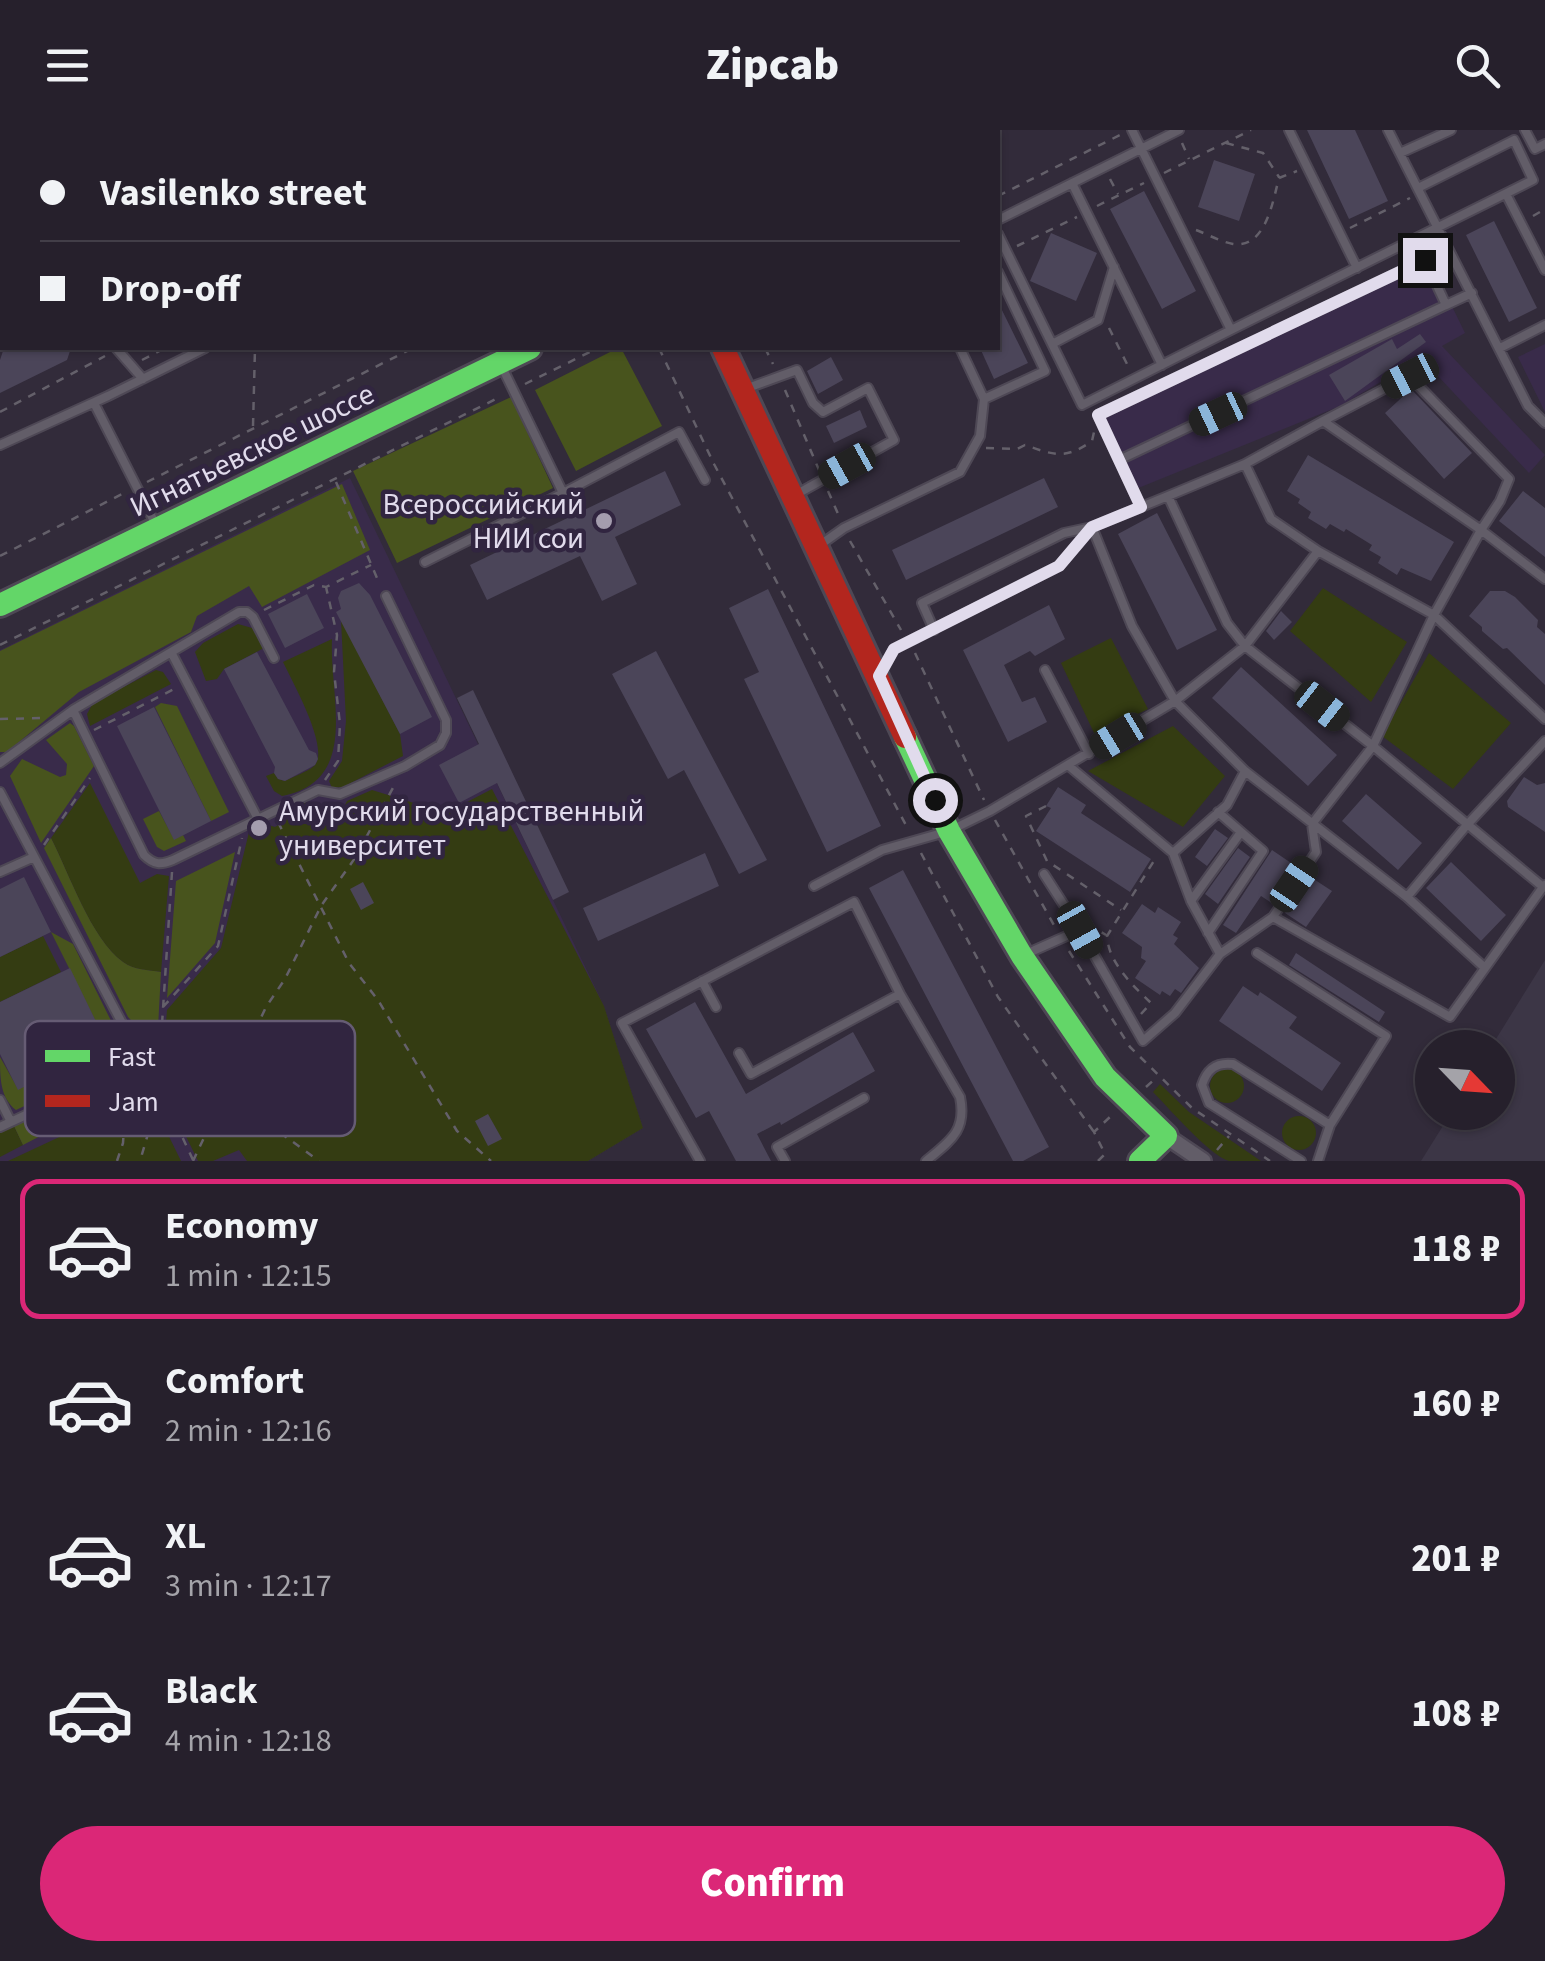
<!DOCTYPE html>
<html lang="en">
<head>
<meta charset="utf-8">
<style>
	body { margin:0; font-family:"Source Sans 3",sans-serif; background:#2e2834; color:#f1f3f6; height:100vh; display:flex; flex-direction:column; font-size:38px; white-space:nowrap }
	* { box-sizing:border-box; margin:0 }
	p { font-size:32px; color:#a4a3a9 }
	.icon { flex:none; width:55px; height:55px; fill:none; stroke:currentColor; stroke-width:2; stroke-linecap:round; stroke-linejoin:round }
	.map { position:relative; height:1031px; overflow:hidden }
	.side { display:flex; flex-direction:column; background:#26202c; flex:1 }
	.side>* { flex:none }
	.top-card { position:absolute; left:0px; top:0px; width:1000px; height:220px; box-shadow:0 2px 8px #0004,0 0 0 2px #423e48; display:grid; align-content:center; height:220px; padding:0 40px; background:#26202c }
	.needle { width:65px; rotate:115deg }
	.controls { position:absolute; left:1415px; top:900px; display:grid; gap:20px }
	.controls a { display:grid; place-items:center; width:100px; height:100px; border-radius:50%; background:#26202c; box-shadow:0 2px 8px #0004,0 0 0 2px #423e48; font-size:50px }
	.end { position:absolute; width:45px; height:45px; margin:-22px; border:12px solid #e1dbec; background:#111; box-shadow:0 0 0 5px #111 }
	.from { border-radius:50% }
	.car { position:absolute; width:30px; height:60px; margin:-30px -15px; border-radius:12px; box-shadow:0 0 8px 2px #0007; background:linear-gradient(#222 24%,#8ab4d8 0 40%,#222 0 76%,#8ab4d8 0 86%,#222 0) }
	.top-card b { display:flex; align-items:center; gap:35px; height:95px; font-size:38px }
	.top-card b+b { border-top:2px solid #423e48 }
	.top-card i { width:25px; height:25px; background:#f1f3f6 }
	ul { padding:18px 0 0; list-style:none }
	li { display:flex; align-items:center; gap:30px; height:140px; margin:0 20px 15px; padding:0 20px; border:5px solid transparent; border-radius:20px }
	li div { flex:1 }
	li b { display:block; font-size:38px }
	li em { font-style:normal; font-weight:800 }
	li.active { border-color:#db2777 }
	li>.icon { width:90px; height:90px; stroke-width:1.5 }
	.action { display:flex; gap:20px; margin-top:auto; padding:20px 40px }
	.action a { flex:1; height:115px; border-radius:60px; background:#db2777; color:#fff; font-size:40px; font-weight:800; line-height:115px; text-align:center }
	header { display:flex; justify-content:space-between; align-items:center; height:130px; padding:0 40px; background:#26202c; font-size:45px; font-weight:800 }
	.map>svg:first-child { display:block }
	.built { fill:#392b4a }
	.medical { fill:#3c3646 }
	.green { fill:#343c12 }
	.forest { fill:#48541d }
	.building { fill:#4b4559 }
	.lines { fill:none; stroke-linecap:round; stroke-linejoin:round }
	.lane-casing { stroke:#4e4855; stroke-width:12 }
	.street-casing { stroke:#4e4855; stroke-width:20 }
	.fast-casing { stroke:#4e4855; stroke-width:28 }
	.jam-casing { stroke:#4e4855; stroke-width:28 }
	.path { stroke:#64606a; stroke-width:2.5; stroke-dasharray:8 8; stroke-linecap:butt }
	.lane { stroke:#625d68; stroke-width:8 }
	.street { stroke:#625d68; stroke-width:15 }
	.fast { stroke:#63d668; stroke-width:22 }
	.jam { stroke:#b3261e; stroke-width:22 }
	.route { stroke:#e1dbec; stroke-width:12 }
	.poi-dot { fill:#a49dae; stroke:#312540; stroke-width:4 }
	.labels { text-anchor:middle; stroke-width:9; stroke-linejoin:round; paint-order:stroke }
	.street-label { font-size:30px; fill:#e1dbec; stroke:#312540 }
	.poi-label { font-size:30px; fill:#e1dbec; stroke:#312540; text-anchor:end }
	.key { fill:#312540; stroke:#665c74; stroke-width:2.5 }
	.key-label { font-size:28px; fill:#e1dbec }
</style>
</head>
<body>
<header><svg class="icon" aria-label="menu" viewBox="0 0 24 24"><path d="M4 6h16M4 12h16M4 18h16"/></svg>Zipcab<svg class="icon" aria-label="search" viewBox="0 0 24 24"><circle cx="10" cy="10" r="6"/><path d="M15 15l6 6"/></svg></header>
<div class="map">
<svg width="1545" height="1031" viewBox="0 0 1545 1031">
	<rect width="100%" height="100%" fill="#322b3a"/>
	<path class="built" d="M1426,123L1465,203L1442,216L1545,325L1529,343L1421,228L1340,276L1131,361L1094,285Z
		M1545,214V282L1518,227Z
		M350,348L604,876L643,998L588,1031H0V520Z"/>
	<path class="medical" d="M1545,830V1031H1421L1451,983L1498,982V918L1491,917Z"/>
	<path class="green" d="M1323,458L1407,512L1371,572L1290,501Z
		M341,490L400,604L403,626L343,657L332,658L329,651L342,631L346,591Z
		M238,494L252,498L264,518L224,539L217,549L206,551L195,522L203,513Z
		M1111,508L1148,579L1095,605L1061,533Z
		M332,509C329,567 361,651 282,666L274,661L266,646L274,643L278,649L285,651C294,646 307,642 314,636C331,620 292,551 283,532Z
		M1429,523L1511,593L1453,659L1382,606Z
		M156,540L163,542L171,554L90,596L87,584L93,573Z
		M1173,596L1225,646L1183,697L1088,641Z
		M90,653L140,753L157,744L169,746L161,842C148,840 134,840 123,832C91,809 69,743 51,708Z
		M492,659L604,876L643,998L588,1031H247L239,1020L213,1031H198L161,955L167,880L221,818L249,702L265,694L275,697C287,690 288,681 305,672L316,677L322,696L336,694L347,671L372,660L446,683Z
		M43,806L61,842L0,872V827Z
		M1210 956a17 17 0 1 1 34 0a17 17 0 1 1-34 0Z
		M1160,954L1189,982L1261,1031C1252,1031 1238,1031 1229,1031C1210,1026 1168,977 1153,962Z
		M145,967L152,972L181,1031H8Z
		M1282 1003a17 17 0 1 1 34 0a17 17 0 1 1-34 0Z
		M14,996L23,1015L0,1027V1003Z"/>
	<path class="forest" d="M618,218H621L662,296L576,341L535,260Z
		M511,267L553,358L397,433L353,341Z
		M342,354L370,420L262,477L249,456L197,486L191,502L79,562L7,622H0V521Z
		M161,573L177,576L229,682L211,691L155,577Z
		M70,593L74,596L94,636L41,713L10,646L22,629L60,647L66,645L67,634L46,610Z
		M159,681L174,709L183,705L186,711L164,721L157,717L143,689Z
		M51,708C69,743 91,809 123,832C134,840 148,840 161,842L157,917L128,887L44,718Z
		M235,722L215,813L167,868L176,751Z
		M51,802L73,814L124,917L119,929L111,935L16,980C0,968 0,947 0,927L18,959L107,914Z
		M117,947L100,975L23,1015L14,996Z"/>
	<path class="building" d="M1307,0H1355L1388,71L1349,89Z
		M1214,30L1255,44L1239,91L1198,77Z
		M1144,61L1196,161L1162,179L1110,79Z
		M1494,91L1537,178L1509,192L1466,105Z
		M1051,103L1097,123L1076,171L1030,151Z
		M998,172L1028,233L994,249L980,218H998Z
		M1420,204L1426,212L1345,271L1329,245L1392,209L1397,219Z
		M4,218H71L67,230L0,263V230Z
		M831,227L843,250L818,264L807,241Z
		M1411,259L1472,323L1444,349L1385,283Z
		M860,280L867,297L834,313L826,296Z
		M1308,325L1454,412L1431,451L1401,438L1397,445L1378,433L1381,427L1369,420L1372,415L1346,399L1344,402L1330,394L1326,399L1308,388L1311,382L1298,373L1300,369L1287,361Z
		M665,341L681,375L615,407L637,454L602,471L580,426L487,470L470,435Z
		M1044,348L1058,377L906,450L892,420Z
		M1523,361L1545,378V427L1499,391Z
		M1157,383L1217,500L1177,520L1118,404Z
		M359,453L370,465L432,587L400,604L336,482L341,479L338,468L341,461Z
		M768,459L881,696L827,722L744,549L759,542L729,478Z
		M1490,461H1505L1515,467L1538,490L1537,497L1545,504V555L1507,518L1503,519L1482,501V497L1469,486Z
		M307,464L324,498L285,518L268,484Z
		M1049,475L1065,509L1035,526L1030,521L1004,535L1022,572L1035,567L1047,592L1008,612L963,520Z
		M1281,481L1292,492L1274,510L1266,501Z
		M656,521L767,730L739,744L684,640L668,649L612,544Z
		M257,522L309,620L316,623L318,629L315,635L285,651L278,649L274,643L275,637L224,539Z
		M1241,537L1337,625L1308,656L1212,568Z
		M473,560L569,762L553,770L497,653L459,673L439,635L479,614L457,568Z
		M154,577L211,691L174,710L117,596Z
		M1524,647L1537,655L1545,653V702L1508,677L1507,671Z
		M1058,657L1086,675L1081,683L1151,729L1130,762L1036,701L1051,678L1046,676Z
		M1366,664L1422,713L1398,740L1342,691Z
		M1215,699L1228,708L1207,736L1195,727Z
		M1238,718L1250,727L1218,774L1205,764Z
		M1272,720L1297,737L1273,774L1261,766L1236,803L1223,795Z
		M705,723L719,756L598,811L583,778Z
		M1451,732L1506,785L1481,811L1426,758Z
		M903,740L1049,1017L1023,1031H1013L869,758Z
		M1309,746L1332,761L1306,797L1285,783Z
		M24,747L51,802L0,827V759Z
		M363,752L374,773L361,780L350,759Z
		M1142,774L1155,783L1158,777L1181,792L1173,805L1178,808L1174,814L1199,838L1181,863L1175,859L1170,866L1162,861L1160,865L1135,848L1146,831L1141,828L1142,817L1122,803Z
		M1296,823L1385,882L1379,892L1289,835Z
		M70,838L107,914L18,960L0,924V872Z
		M1243,856L1258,866L1260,862L1297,887L1289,898L1341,933L1322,961L1219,891Z
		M695,872L746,964L853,902L875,941L781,995L780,992L757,1004L771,1031H736L709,981L696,988L646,899Z
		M488,984L502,1009L488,1016L475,991Z"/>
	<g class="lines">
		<defs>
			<path id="lane" d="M117,0L119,2
				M1289,0L1357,138
				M1388,0L1528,276L1545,293
				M1525,0L1535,19L1545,14
				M217,2L223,0
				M826,2L831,0
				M1400,23L1451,0
				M1072,53L1162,235
				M1506,64L1545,140
				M998,90L1179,0
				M998,104L1082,275L1231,200L1132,0
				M1231,200L1533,50L1514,10L1418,58
				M1052,214L1098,190L1114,137
				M116,218L143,249
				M1500,218L1545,195
				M502,237L563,363L679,302L705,350
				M745,259L797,240L813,273L823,282L868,258L894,310L797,364
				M984,269L1045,241L998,142
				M94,273L156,395
				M1323,291L1409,246L1509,349L1500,371L1481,400L1545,449
				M0,315L108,266L205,218
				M1119,330L1446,175
				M1245,334L1323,291L1481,400L1434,485L1318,421
				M1168,366L1245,334L1271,389L1318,421L1245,516L1373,616L1312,694L1316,722L1273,787
				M1141,377L1098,285L1425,130L1446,175L1472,163
				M820,415L844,398L960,342L980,306L984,269L960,218
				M425,432L563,363
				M934,500L922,473L1064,403L1092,397L1168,366L1227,493L1245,516L1175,571L1245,641L1407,767L1485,838
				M171,522L258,689
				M1045,540L1089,624
				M73,580L144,725C154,735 161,735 173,730L318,660L340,664L405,636L440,615L446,603V590L386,466
				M1545,589L1434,485L1373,616L1543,757L1545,755
				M0,633L73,580L239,482H247L253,487L274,528
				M0,662L132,912L134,925L127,938L0,997
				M1173,723L1227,675L1245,641
				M0,742L34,727
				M1044,744L1080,800
				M814,756L882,720L949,701L990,681L1175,571L1132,496L1092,397L1059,436L894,519L881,543
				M1407,767L1466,696L1545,611
				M1191,771L1241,702
				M1208,803L1263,721L1218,682
				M1257,823L1386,906L1330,995
				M1026,824L1080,800L1143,911L1175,883L1220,824L1191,771L1173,723L1069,636
				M1220,824L1273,787L1450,887L1543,757
				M702,851L716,877
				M739,923L751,944L900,864
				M0,970L11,992
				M700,1031L622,893L854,772L900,864L960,967C967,1001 950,1011 926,1031
				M785,1031L777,1017L864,968
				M1301,1031L1209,973L1202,955C1207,939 1216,932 1233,934L1330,995L1318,1031"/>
			<path id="street" d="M603,0L605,2
				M1166,1006L1203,1031"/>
			<path id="fast" d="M948,2L953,0
				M0,475L530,218
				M905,607L949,701L1022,826L1105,947L1166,1006L1140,1031"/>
			<path id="jam" d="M723,218L905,607"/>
		</defs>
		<use href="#lane" class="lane-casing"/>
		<use href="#street" class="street-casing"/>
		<use href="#fast" class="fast-casing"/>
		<use href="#jam" class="jam-casing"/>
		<path class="path" d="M557,0L558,2
			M74,2V0
			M392,2V0
			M490,2L491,0
			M880,2L885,0
			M1182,13L1189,29
			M1226,13L1263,23L1279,47
			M0,29L2,30
			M1164,43L1251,0
			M1110,49L1118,64
			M998,66L1122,4
			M1097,76L1144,53
			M0,81H2
			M1533,86L1545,79
			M1350,98L1410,68
			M1196,100C1207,104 1221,112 1233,114C1266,119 1273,70 1279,48L1297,41
			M1017,116L1077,87
			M0,169L2,161
			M1109,198L1128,236
			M659,218L714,334L908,699
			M765,218L773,234
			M142,230L165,218
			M525,254L598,218
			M785,260L819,340
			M0,282L105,226
			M253,296L255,218
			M986,318L1017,319L1025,315C1054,325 1065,330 1092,311L1094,302
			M147,352L413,218
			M336,352L380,455
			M828,361L839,386
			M850,411L901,500
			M0,426L126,362
			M264,480L314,455L326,457L371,435
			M0,515L500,267
			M915,523L984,670
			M0,589L43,588
			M94,600L176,558
			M325,650L338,631L340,594L334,542L337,505L326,457
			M1046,676L1026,686L1047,731L1121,780
			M995,690L1055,797
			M278,692L349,833L378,870L457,1001L491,1031
			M44,715L90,648
			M921,723L998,867L1094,1002
			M172,742L158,955L193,1030
			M1088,794L1106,805
			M1069,821L1130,917L1192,978L1270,1031
			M163,877L218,816L242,708
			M1141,884L1151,873C1133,856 1108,832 1107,806L1157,726
			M144,925H159L186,934L319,1031
			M1146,957L1156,948
			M128,967L158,955L150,997L140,1031
			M1217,1020L1229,1006
			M117,1031L123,1013L127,949
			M193,1031L266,877L285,849L321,776L355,728L395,654
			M1098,1031L1105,1024L1094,1002L1111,986"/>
		<use href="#lane" class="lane"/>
		<use href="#street" class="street"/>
		<use href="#fast" class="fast"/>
		<use href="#jam" class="jam"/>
	</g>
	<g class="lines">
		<path class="route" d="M935,670L879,546L894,519L1059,436L1092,397L1141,377L1098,285L1425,130"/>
	</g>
	<g class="poi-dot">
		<circle cx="604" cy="391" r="10"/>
		<circle cx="259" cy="698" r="10"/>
	</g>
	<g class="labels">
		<g class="street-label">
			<text transform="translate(252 320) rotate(-26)" y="10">Игнатьевское шоссе</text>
		</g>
		<g class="poi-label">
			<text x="584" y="384">Всероссийский<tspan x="584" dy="34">НИИ сои</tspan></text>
			<text x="279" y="691" text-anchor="start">Амурский государственный<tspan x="279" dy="34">университет</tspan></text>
		</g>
	</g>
	<rect x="25" y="891" width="330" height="115" rx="15" class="key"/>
	<rect x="45" y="920" width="45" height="12" fill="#63d668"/>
	<rect x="45" y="965" width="45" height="12" fill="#b3261e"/>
	<g class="key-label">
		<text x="108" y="936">Fast</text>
		<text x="108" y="981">Jam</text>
	</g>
</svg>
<div class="controls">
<a><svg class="needle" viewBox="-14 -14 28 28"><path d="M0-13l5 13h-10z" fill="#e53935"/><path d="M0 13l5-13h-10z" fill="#a4a3a9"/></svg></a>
</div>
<i class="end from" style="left:935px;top:670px"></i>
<i class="end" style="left:1425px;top:130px"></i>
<i class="car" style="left:1410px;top:246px;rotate:243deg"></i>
<i class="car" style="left:1218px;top:284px;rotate:245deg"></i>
<i class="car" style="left:847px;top:336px;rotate:241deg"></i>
<i class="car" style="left:1322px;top:576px;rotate:128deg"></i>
<i class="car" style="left:1118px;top:606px;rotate:239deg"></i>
<i class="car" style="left:1294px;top:754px;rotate:34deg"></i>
<i class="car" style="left:1080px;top:800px;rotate:151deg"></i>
<div class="top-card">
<b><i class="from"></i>Vasilenko street</b>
<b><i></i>Drop-off</b>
</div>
</div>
<section class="side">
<ul>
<li class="active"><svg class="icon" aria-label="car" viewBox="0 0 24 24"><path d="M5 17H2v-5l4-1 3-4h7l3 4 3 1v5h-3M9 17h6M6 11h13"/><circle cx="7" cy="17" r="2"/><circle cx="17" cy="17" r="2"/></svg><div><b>Economy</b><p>1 min · 12:15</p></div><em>118 ₽</em></li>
<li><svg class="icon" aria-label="car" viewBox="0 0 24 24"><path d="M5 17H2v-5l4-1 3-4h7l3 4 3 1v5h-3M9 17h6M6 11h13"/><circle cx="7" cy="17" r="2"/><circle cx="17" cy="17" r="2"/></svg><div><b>Comfort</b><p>2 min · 12:16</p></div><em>160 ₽</em></li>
<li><svg class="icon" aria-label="car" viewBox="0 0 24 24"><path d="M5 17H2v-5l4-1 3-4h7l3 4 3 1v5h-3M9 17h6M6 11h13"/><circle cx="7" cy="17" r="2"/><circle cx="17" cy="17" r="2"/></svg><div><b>XL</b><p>3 min · 12:17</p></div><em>201 ₽</em></li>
<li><svg class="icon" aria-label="car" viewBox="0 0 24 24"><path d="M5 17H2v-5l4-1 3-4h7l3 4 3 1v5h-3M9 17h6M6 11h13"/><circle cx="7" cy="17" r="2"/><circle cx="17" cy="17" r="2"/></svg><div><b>Black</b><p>4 min · 12:18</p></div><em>108 ₽</em></li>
</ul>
<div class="action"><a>Confirm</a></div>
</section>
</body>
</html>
